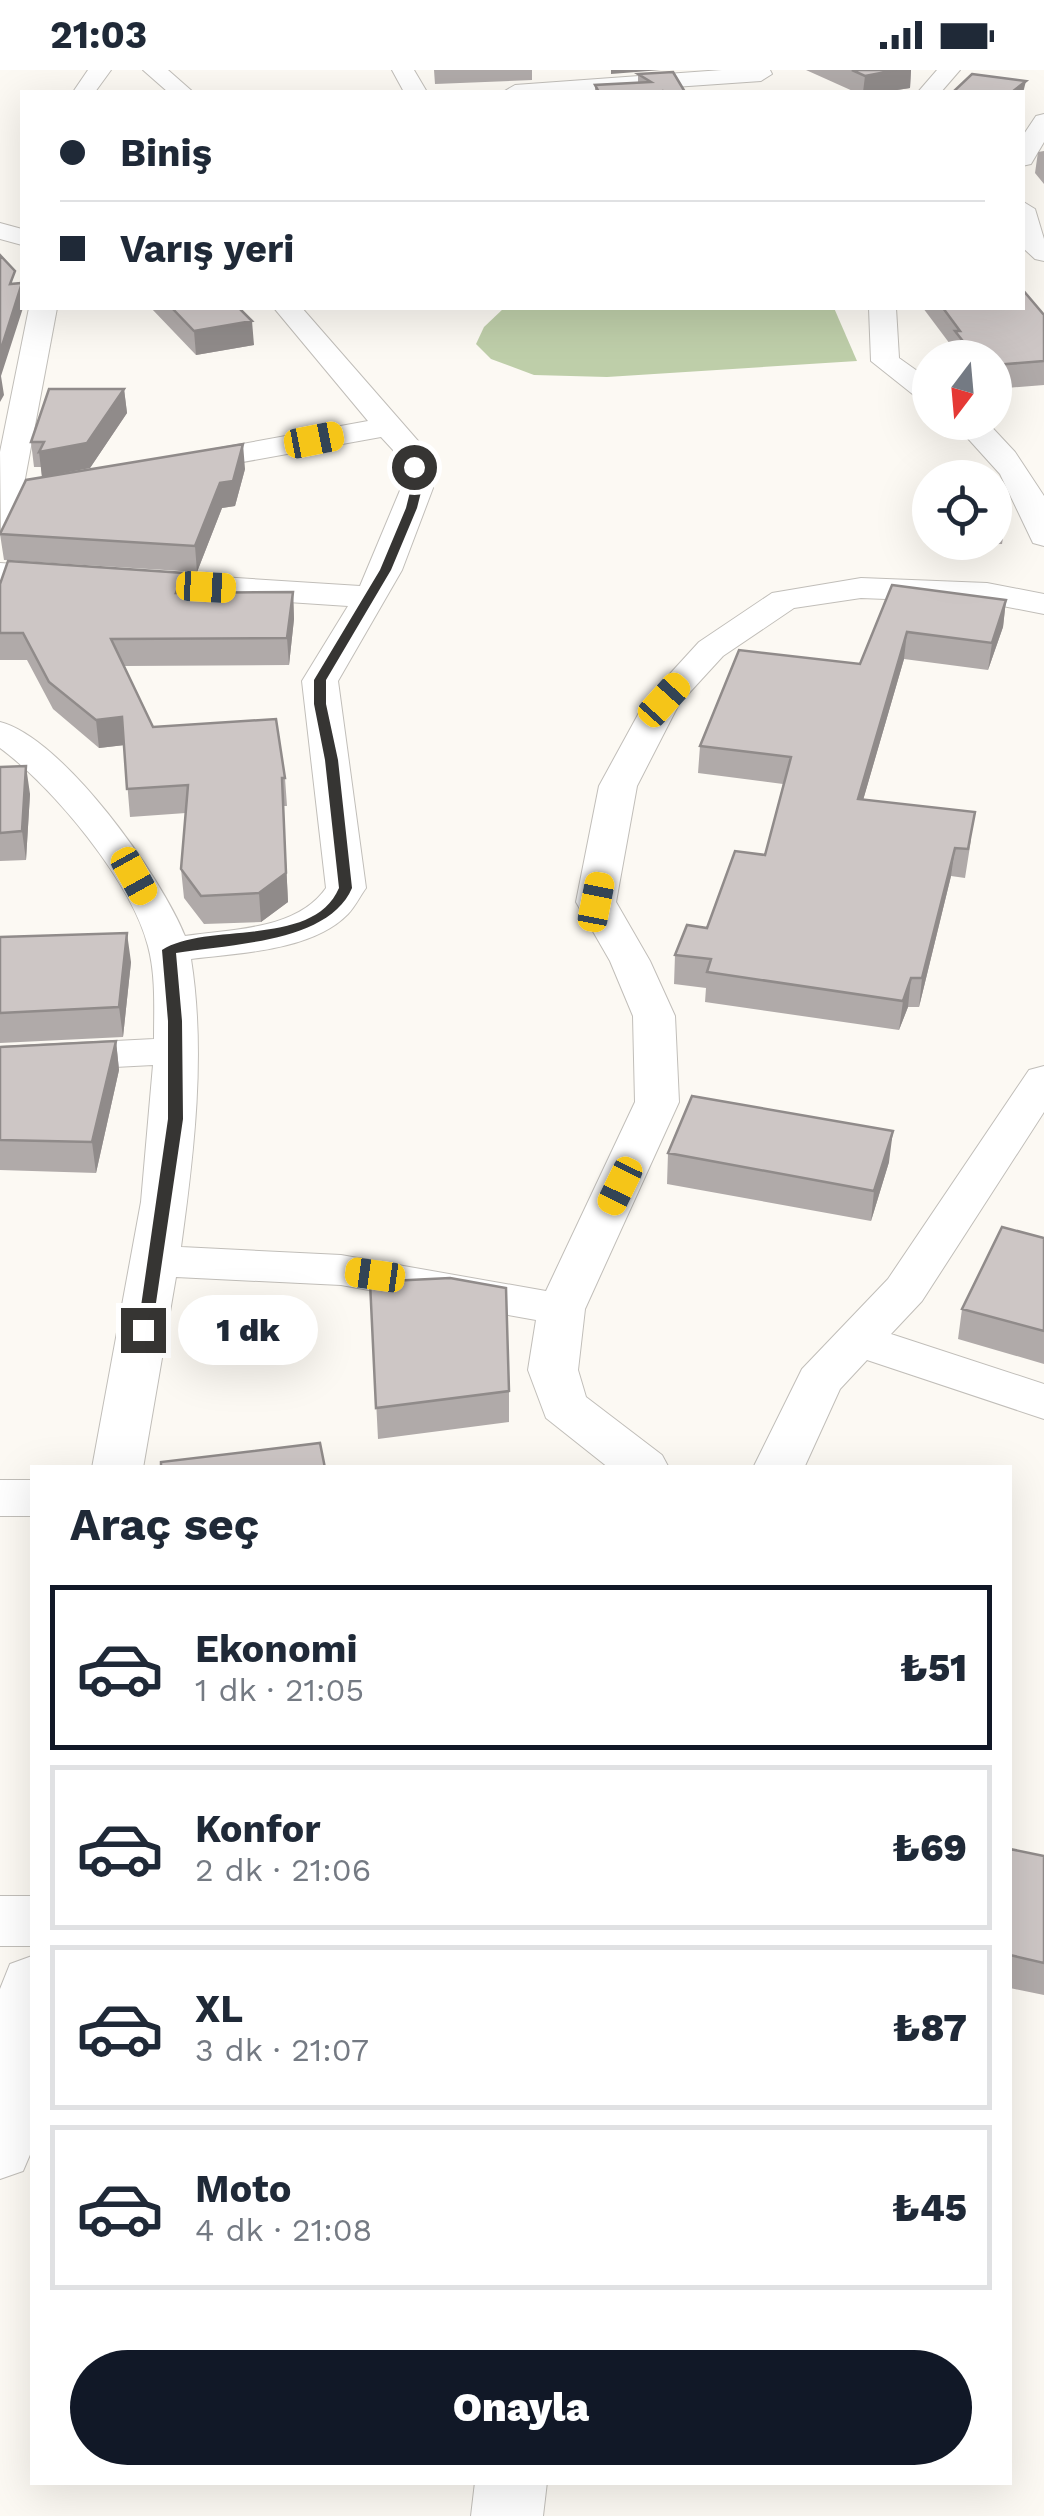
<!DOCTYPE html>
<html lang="tr">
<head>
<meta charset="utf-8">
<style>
	body { margin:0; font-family:"Work Sans",sans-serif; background:#f2f2f3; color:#1f2937; height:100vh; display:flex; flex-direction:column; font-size:38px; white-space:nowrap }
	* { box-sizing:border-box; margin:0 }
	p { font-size:32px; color:#747a83 }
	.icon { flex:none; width:55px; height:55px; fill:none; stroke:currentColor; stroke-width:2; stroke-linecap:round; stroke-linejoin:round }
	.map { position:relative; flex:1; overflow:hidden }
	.side { position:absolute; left:30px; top:1395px; width:982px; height:1020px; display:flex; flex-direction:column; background:#fff; border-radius:0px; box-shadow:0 10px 40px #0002 }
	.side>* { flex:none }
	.guide { position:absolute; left:20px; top:20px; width:1005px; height:220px; border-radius:0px; box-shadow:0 10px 40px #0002; display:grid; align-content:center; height:220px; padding:0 40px; background:#fff }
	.needle { width:65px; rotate:196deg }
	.buttons { position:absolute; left:912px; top:270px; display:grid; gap:20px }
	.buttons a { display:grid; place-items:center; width:100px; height:100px; border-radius:50%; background:#fff; box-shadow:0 10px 40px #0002; font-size:50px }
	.end { position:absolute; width:45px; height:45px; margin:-22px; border:12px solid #363533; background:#fff; box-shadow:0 0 0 5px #fff }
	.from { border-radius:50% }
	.bubble { position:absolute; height:70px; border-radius:35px; background:#fff; box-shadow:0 10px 40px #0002; font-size:32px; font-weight:800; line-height:70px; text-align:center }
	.car { position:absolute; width:30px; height:60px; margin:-30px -15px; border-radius:12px; box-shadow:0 0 8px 2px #0007; background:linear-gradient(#f5c518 24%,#345 0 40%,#f5c518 0 76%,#345 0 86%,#f5c518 0) }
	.guide b { display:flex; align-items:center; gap:35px; height:95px; font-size:38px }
	.guide b+b { border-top:2px solid #e0e1e3 }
	.guide i { width:25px; height:25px; background:#1f2937 }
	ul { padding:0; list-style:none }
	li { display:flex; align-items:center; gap:30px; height:165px; margin:0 20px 15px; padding:0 20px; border:5px solid #e0e1e3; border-radius:0px }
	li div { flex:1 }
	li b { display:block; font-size:38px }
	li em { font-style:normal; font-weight:800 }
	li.selected { border-color:#111827 }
	li>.icon { width:90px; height:90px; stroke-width:1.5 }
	h2 { padding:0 40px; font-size:45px; line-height:120px }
	.button { display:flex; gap:20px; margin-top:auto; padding:20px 40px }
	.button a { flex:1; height:115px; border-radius:60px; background:#111827; color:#fff; font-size:40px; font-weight:800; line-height:115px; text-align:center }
	.status { display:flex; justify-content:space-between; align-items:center; height:70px; padding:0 50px; background:#fff; direction:ltr }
	.status svg { height:28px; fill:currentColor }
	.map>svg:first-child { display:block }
	.green { fill:#becea9 }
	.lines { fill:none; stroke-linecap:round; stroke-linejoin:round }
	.minor-casing { stroke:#c1beb9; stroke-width:2 }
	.minor { fill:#fff; fill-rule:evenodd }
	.wall { fill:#b0aaa9 }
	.shaded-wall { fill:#908b8a }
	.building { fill:#cdc6c5; stroke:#908b8a; stroke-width:2.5 }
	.route { fill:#363533 }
</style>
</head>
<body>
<div class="status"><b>21:03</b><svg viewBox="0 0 49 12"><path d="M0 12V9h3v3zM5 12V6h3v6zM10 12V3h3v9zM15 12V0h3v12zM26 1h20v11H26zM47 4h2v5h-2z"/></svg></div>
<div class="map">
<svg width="1044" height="2446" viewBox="0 0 1044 2446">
	<rect width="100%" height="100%" fill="#fcf9f3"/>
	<path class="green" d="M504,238H834L857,291L607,307L534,305L491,289L476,274L484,257Z"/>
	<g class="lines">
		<defs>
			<path id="minor" d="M88,0H111L95,22H73Z
				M143,0H168L193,22H168Z
				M392,0H414L427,22H404Z
				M722,0H770L772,4L761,11L602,22H503L515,15Z
				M937,0H960L941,22H918Z
				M1044,44V72L1031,94L1022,96V67L1036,46Z
				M1022,131L1035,139L1044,169V191L1035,189L1022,177Z
				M0,153L22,159V175L0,169Z
				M29,238H57L24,414L82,404L93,406L98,413L93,420L21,433L12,462L1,465L0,382Z
				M274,238H302L419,372L433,418L402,500L338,611L366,818C360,826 355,837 348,844C312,881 239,883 191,889C206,983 194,1083 181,1177L341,1185L546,1221L635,1032L633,946L610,891L576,832L599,716L646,630L699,572L772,523L861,508L987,513L1044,524V544L987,533L861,528L794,538L723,586L679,634L637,716L616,832L650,891L675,946L679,1032L585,1239L578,1300L586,1327L662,1385L669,1398H609L546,1348L528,1300L536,1250L341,1215L176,1207L143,1398H92L141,1132L153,995L0,1003V977L154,969C154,938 156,906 148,876C132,812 53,717 0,678V652C63,668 161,806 185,866C232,859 297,860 326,818L302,611L348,536L0,513V493L360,516L401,418L393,380L381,367L182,403L171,400L167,394L171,388L182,385L368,351Z
				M869,238H896L899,288L930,310V333L920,330L871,291Z
				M953,352H987L1015,382L1044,426V476L1033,473L1000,404Z
				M1044,996V1042L922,1231L891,1264L1044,1314V1349L867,1290L840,1319L804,1398H753L802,1299L888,1209L1029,1000Z
				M0,1410H32V1446H0Z
				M0,1826H32V1876H0Z
				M32,1886V2080L23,2101L0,2109V1919L10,1894Z
				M475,2412H547L543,2446H471Z"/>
		</defs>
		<use href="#minor" class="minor-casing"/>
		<use href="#minor" class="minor"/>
	</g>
	<path class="wall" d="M434,0H532V10L435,14Z
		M806,0H911L910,18L884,22H855Z
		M638,4L685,22H595V15L638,13Z
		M1044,81V114L1035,103L1038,82Z
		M151,238H239L254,275L196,285Z
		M923,238H1022L1044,245V315L995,319V288H954L952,285L953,278Z
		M124,319L127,343L90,398L42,407L41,397H34L31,372Z
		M245,399L235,436L222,438L197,502L4,490L0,464Z
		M995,408L1007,442L1002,474L951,475L950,472H995Z
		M0,514L186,523L293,522L294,549L289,595L124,596L153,657L285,708L287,736H283L288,832L261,852L204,854L184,828L181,799L186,743L130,747L124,675L99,678L53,639L27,590H0Z
		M892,515L1006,530L1003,557L988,600L904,589L863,730L971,770L965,808L951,806L919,937H908L899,960L705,932L706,918L674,914L675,885L707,858L765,785L783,714L698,703L700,676L860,594Z
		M0,697L30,724L26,790L0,791Z
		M0,867L131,892L123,967L0,973Z
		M116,971L119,1000L96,1103L0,1100V977Z
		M668,1083L889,1092L871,1151L667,1114Z
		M1044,1168V1294L958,1269L962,1239Z
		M370,1212L509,1321V1352L378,1369Z
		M1010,1779L1044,1786V1925L1010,1918Z"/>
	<path class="shaded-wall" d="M611,0H661L611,4Z
		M896,0H911L910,18L884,22H863L865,6Z
		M1026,11L1022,27V22H1012Z
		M22,214L23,238L1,306L4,325L0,332V282Z
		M252,251L254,275L196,285L194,261Z
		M124,319L127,343L90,398L42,407L39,382Z
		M243,374L245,399L235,436L222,438L197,502L195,476L220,413Z
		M184,503L186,529L176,523Z
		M293,522L294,549L289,595L287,568Z
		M1006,530L1003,557L988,600L992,573Z
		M907,562L904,589L855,758L858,729Z
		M122,647L125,675L99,678L96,650Z
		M26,696L30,724L26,790L22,761Z
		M282,708L288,832L261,852L259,823Z
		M955,778L951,806L919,937L922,908Z
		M127,863L131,892L123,967L119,937Z
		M911,908L908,937L899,960L903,931Z
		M116,971L119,1000L96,1103L92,1072Z
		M893,1061L889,1092L871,1151L874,1121Z"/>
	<path class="building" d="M852,0H896L865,6Z
		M673,2L685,22H665L663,21L662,22H599L595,15L651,12L638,4Z
		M972,4L1026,11L1012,22H953Z
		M0,185L15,201L10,214L22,213L0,282Z
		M1022,219L1044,245V291L995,295V288H976L955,261H960L943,238H1022Z
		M172,238H239L252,251L194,261Z
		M49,319H124L87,373L39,382L44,372H31Z
		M243,374L233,411L220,413L195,476L0,464L26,410Z
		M945,406H995L1007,442H995V408H945Z
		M8,491L184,503L176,523L293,522L287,568L111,569L153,657L276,649L285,708H282L286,803L259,823L201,826L181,799L188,715L127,719L122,647L96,650L49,612L23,563H0V514Z
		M892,515L1006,530L992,573L907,562L858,729L975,742L968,779L955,778L922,908H911L903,931L707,902L711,889L675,885L687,855L707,858L735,781L765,785L791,687L700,676L739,580L860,594Z
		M26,696L22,761L0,763V697Z
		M127,863L119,937L0,943V867Z
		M116,971L92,1072L0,1070V977Z
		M692,1026L893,1061L874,1121L668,1083Z
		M1002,1157L1044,1168V1261L962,1239Z
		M450,1208L506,1218L509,1321L376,1338L370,1212Z
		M320,1373L325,1398H161V1392Z
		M1010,1779L1044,1786V1893L1010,1885Z"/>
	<path class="route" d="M414,394L419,397L422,418L417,438L391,500L326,610V634L338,690L352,818C329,873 229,874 176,883L182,951L183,1049L152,1260L143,1265L137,1264L168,1049V951L162,880C206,851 313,879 339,818L325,690L314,634V610L380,500L406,438L411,418L409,397Z"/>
</svg>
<div class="buttons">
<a><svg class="needle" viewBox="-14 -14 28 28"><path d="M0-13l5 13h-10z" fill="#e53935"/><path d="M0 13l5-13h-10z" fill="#747a83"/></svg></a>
<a><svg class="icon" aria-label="locate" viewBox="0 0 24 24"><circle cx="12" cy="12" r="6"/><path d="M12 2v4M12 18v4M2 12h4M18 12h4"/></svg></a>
</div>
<i class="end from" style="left:414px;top:397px"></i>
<i class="end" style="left:143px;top:1260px"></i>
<div class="bubble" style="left:178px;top:1225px;width:140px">1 dk</div>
<i class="car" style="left:314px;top:370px;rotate:79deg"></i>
<i class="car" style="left:206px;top:517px;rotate:93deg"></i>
<i class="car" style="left:664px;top:630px;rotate:42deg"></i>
<i class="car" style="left:134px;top:806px;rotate:151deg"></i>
<i class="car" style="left:596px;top:832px;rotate:11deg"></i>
<i class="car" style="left:620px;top:1116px;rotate:206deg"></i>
<i class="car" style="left:375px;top:1205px;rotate:278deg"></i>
<div class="guide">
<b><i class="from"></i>Biniş</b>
<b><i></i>Varış yeri</b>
</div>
<section class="side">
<h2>Araç seç</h2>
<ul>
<li class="selected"><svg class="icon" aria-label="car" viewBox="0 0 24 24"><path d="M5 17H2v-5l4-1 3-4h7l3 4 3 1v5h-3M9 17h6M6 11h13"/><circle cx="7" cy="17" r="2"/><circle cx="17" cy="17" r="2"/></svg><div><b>Ekonomi</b><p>1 dk · 21:05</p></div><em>₺51</em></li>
<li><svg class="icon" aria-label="car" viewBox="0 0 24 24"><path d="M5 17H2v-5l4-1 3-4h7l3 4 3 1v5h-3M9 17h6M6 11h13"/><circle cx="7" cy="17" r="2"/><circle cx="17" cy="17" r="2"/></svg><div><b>Konfor</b><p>2 dk · 21:06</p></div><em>₺69</em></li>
<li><svg class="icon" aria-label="car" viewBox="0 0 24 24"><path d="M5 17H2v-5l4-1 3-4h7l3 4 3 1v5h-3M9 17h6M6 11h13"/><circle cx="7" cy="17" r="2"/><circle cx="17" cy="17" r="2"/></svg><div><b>XL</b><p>3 dk · 21:07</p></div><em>₺87</em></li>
<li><svg class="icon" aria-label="car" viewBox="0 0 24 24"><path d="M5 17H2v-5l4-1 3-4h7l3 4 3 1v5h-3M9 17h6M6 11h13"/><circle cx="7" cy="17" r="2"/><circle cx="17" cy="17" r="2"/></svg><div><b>Moto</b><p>4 dk · 21:08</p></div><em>₺45</em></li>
</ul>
<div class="button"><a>Onayla</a></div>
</section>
</div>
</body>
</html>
